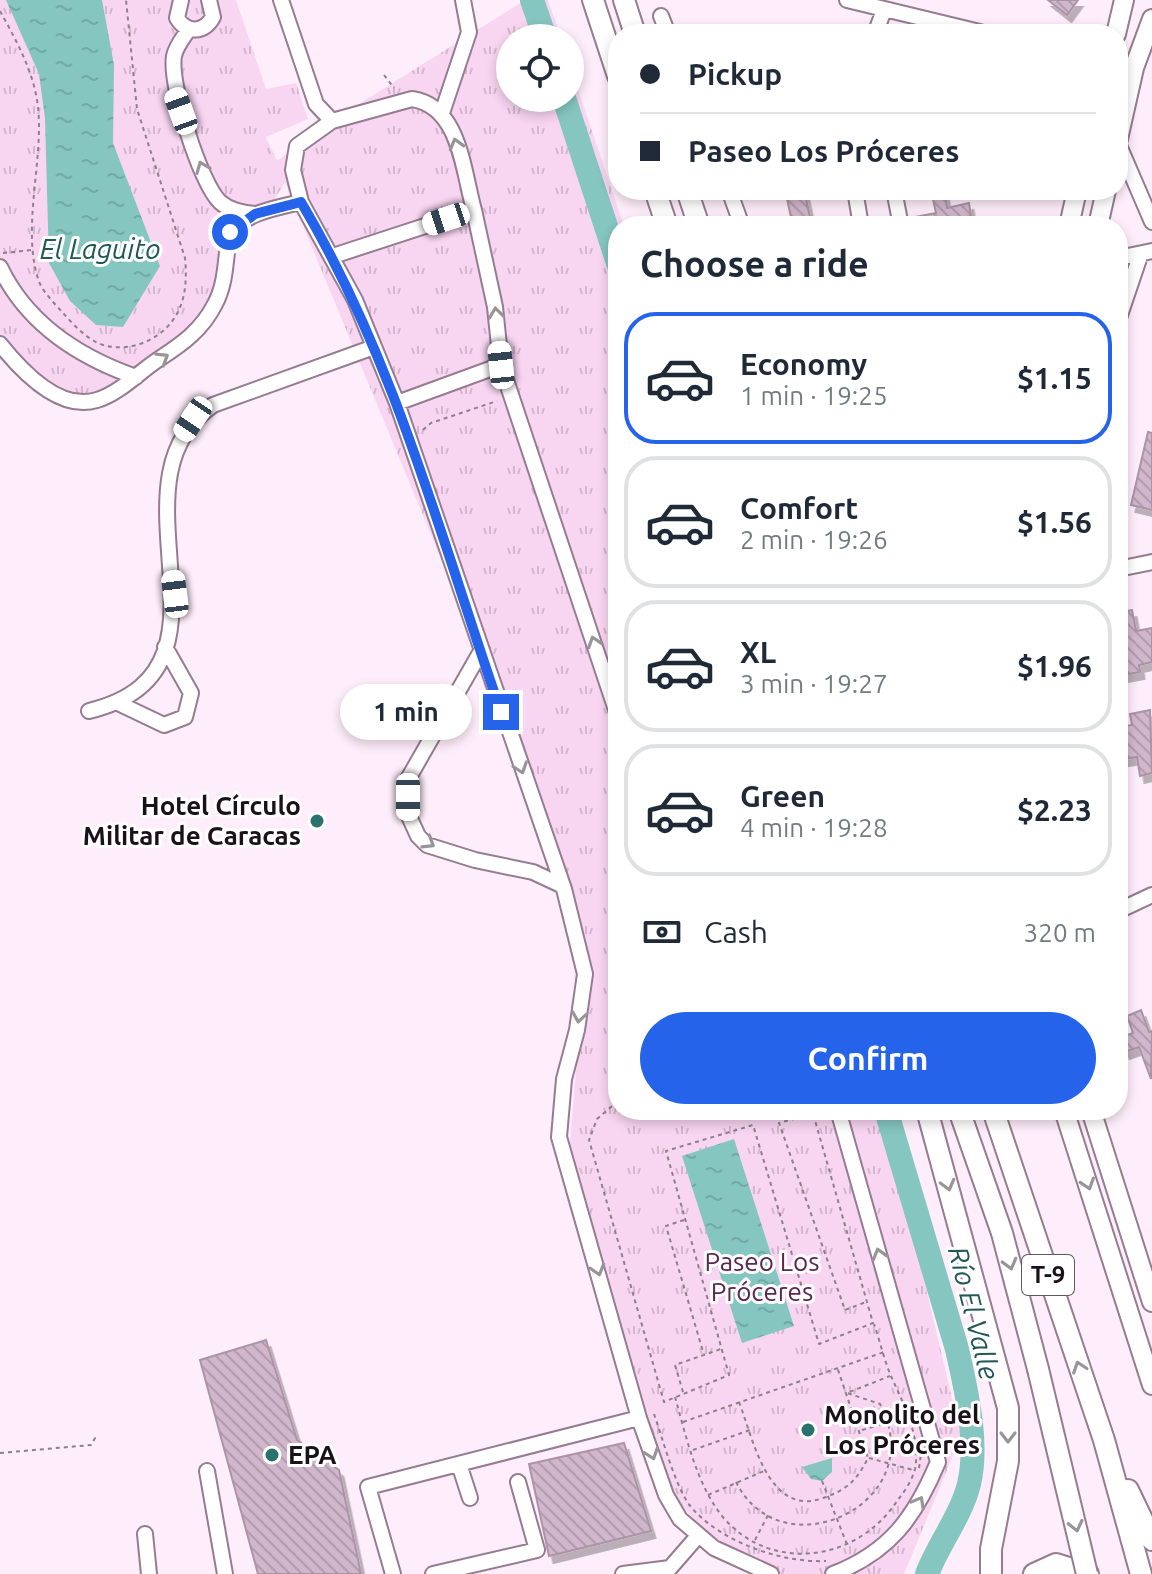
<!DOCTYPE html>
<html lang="en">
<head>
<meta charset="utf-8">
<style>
	body { margin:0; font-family:Ubuntu,sans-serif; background:#f2f2f3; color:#1f2937; height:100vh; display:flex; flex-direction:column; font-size:30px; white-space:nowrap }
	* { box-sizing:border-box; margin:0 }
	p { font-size:26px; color:#747a83 }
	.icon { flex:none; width:44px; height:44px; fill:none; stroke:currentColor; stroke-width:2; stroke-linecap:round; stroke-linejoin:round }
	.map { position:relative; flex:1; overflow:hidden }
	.drawer { position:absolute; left:608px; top:216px; width:520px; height:904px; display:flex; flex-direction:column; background:#fff; border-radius:32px; box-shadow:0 4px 12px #0003 }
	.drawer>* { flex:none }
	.guide { position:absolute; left:608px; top:24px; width:520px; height:176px; border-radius:32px; box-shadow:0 4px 12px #0003; display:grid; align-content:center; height:176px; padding:0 32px; background:#fff }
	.fabs { position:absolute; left:496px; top:24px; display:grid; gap:16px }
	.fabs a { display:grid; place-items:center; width:88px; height:88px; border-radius:50%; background:#fff; box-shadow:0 4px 12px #0003; font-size:40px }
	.end { position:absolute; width:36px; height:36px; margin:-18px; border:10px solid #2563eb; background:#fff; box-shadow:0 0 0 4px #fff }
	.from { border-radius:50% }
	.bubble { position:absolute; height:56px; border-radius:28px; background:#fff; box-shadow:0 4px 12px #0003; font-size:26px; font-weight:600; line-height:56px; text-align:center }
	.car { position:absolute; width:24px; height:48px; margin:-24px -12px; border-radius:10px; box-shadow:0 0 6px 2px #0007; background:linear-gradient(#fff 24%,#345 0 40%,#fff 0 76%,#345 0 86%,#fff 0) }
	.guide b { display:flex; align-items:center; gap:28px; height:76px; font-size:30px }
	.guide b+b { border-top:2px solid #e0e1e3 }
	.guide i { width:20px; height:20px; background:#1f2937 }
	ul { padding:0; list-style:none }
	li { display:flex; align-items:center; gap:24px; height:132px; margin:0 16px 12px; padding:0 16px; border:4px solid #e0e1e3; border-radius:32px }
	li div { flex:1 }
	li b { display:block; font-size:30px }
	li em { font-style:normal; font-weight:600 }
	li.selected { border-color:#2563eb }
	li>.icon { width:72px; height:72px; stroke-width:1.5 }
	h2 { padding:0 32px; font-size:36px; line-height:96px }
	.pay { display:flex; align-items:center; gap:20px; height:88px; padding:0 32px; font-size:30px }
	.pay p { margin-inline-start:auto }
	.button { display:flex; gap:16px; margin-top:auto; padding:16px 32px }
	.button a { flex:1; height:92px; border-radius:48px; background:#2563eb; color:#fff; font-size:32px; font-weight:600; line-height:92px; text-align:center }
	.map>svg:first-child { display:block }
	.park { fill:url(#park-tufts) }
	.water { fill:url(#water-ripples) }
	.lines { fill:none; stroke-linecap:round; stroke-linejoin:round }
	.river { stroke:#85c6c0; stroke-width:24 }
	.building { fill:url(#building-back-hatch); stroke:#ac93a6; stroke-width:2; filter:url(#shadow) }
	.minor-casing { stroke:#957c90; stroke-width:18 }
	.major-casing { stroke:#957c90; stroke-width:22 }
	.highway-casing { stroke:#957c90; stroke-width:24 }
	.path { stroke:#8d808a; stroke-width:2; stroke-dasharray:4 4; stroke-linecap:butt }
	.minor { stroke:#fff; stroke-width:14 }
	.major { stroke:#fff; stroke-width:18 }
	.highway { stroke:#fff; stroke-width:20 }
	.highway-bridge-casing { stroke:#957c90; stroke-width:24; stroke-linecap:butt }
	.highway-bridge { stroke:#fff; stroke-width:20 }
	.oneway { stroke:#989498 }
	.route { stroke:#2563eb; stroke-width:10 }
	.poi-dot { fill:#29726d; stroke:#fff; stroke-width:3 }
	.labels { text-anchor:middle; stroke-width:6; stroke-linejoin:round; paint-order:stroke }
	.shield { fill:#fff; stroke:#5f595e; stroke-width:2 }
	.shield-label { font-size:24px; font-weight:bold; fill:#1b1219 }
	.poi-label { font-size:26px; font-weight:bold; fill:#1b1219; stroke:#fff; text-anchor:start }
	.park-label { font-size:26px; fill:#5a2753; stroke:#fff }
	.water-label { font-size:28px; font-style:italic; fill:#215855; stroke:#fff }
</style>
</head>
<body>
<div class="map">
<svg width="1152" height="1574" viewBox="0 0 1152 1574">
	<defs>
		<pattern id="park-tufts" width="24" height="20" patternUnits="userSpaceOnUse" patternTransform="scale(2)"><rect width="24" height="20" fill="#f8d5f1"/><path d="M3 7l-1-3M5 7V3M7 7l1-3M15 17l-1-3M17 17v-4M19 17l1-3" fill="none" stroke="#d4b6ce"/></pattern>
		<pattern id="water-ripples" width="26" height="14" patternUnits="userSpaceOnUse" patternTransform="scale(2)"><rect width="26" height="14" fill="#85c6c0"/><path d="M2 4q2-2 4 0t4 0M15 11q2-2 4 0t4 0" fill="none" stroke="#72a9a4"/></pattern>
		<pattern id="building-back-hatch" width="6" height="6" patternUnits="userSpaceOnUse" patternTransform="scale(2)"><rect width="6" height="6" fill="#d1b7cc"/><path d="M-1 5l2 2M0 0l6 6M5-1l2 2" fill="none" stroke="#b39caf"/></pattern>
		<filter id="shadow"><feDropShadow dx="4.5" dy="7" stdDeviation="0" flood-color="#0004"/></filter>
	</defs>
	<rect width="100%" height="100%" fill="#feedfa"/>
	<path class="park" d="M0,0H236L266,89L296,83L308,119L266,137L277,161L332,121L525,0H548L561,38H510V98H570V66L624,226H618V1110H875L911,1225L961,1436L904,1574H754L727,1560L651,1467L568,1167L583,986L563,886L480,653L285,182L271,205L235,226L217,301L179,348L136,377L74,401L35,381L0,343Z"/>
	<path class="water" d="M6,0H102L114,65L113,143L160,266L123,327L96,325L70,301L49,263L45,118L39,74Z
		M734,1139L794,1326L742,1343L682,1156Z
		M832,1458V1472L822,1481L811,1479L802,1467Z"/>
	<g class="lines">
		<path class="river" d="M532,0L545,38
			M564,98L618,263
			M886,1110L957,1349C966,1390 979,1442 969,1484C961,1516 939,1543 927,1574"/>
	</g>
	<path class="building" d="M1048,0H1078L1067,15Z
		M785,190H804L812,226H793Z
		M931,190H944L947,208L969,203L971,216L948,221L950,226H911L910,218L936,213Z
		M1148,432L1152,433V510L1131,505Z
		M1132,610L1136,631L1152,628V662L1139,665L1140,672L1123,675L1118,656V612Z
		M1150,710L1152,773L1140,776L1137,757L1118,760V727L1132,725L1130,714Z
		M1141,1010L1149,1032L1152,1031L1151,1079L1139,1047L1125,1052L1119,1038L1133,1033L1127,1016Z
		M266,1340L297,1440L339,1470L361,1574H258L200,1360Z
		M624,1443L651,1531L549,1556L529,1464Z"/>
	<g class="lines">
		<defs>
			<path id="minor" d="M181,0L177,18C187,34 204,33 213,17L209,0
				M281,0L316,104L332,121
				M847,0L988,34
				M661,16L668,34
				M189,29C183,38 176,46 174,56C169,84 200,183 220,202C229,210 243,213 255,214
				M875,34L884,10
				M442,113L469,32L463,0
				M1118,143L1152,222
				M729,190L742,226
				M855,190L861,226
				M894,190L901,226
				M474,210C463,171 460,106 412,99L332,121L297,146L293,170L301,202L355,300L397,403L564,889L585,974L577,1030L564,1079L559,1137L639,1418L666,1495L680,1519L714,1548L771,1574
				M333,256L474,210L495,307L501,365L618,716
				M1118,258L1152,251
				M0,267C27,324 79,357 136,377
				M1118,321L1140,256
				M0,344C20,369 59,412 97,400C120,393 139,372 159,359C182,344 202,330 215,304C227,282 225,256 230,232C248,212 276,208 301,202
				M397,403L501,365
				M1118,569L1152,562
				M480,653L408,779V814L418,836L427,845L475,860L533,872L563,886
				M120,704L164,725L185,717L191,693L165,647
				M89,711C255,671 99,484 213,405L374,347
				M1118,911L1152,895
				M459,1464L470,1498
				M207,1471L225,1574
				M145,1534L149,1574
				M393,1574L368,1487L639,1418
				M433,1574L537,1550L518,1482
				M623,1574L670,1568L697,1537
				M833,1574C890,1552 915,1517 938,1462L838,1110"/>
			<path id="major" d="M1116,34L1124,0
				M1118,139L1134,68L1152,19
				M1069,226L1077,190
				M1098,226L1106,190
				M1064,1110L1152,1385
				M1091,1110L1152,1302"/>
			<path id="highway" d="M593,0L618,76
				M624,0L635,34
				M655,190L667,226
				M687,190L699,226
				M927,1110L1008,1408V1461L991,1549V1574
				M959,1110L1002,1233L1038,1369
				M993,1110L1104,1440L1141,1574
				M1128,1490L1152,1540
				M1034,1574L1056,1564L1088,1574"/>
		</defs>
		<use href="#minor" class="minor-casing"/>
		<use href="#major" class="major-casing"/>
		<use href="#highway" class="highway-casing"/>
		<path class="path" d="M0,11C17,42 34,72 38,107C44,161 20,233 40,284C45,294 55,304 63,313C72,323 82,334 94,341C121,356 159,343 175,317C186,300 187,278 185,258L137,109L126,0
			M384,75L394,88
			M3,253L32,250
			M423,430L431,423L497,401
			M612,729L618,748
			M618,1101L597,1119L589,1140L664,1402L729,1375L666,1151L753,1125L819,1344L873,1323L812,1110
			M676,1110L679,1116L696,1110
			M811,1114L779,1123L845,1310L866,1302
			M684,1220L666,1226L704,1355
			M683,1392L675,1365L721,1349
			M675,1397C686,1436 696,1483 722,1516C770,1574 857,1562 897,1501C904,1492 912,1481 915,1469C921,1437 904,1405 891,1376C884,1360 880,1341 874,1324
			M739,1402C753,1438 768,1518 823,1498C847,1490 857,1480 868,1458L837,1367
			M654,1414C663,1439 675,1487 691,1507C721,1542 781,1563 826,1561
			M683,1422L884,1352
			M862,1430L905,1417
			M693,1450L750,1430
			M0,1453L91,1445L95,1438L93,1434
			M869,1458L913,1470
			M919,1468L921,1454
			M822,1481L848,1547
			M736,1482C782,1574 933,1503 880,1404L847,1393L890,1376
			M708,1495L764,1471
			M755,1540L768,1515"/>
		<use href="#minor" class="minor"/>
		<use href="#major" class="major"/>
		<use href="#highway" class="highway"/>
		<defs>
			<path id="highway-bridge" d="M1038,1369L1087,1574"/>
		</defs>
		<use href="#highway-bridge" class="highway-bridge-casing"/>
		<use href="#highway-bridge" class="highway-bridge"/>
	</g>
	<defs><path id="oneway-chevron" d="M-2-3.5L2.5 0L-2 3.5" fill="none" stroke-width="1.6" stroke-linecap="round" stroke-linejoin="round" transform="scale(2)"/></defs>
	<g class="oneway">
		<use href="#oneway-chevron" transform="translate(456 144) rotate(-106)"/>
		<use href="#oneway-chevron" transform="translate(202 167) rotate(-112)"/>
		<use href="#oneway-chevron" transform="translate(496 313) rotate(-97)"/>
		<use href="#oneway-chevron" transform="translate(163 358) rotate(-32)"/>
		<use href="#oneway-chevron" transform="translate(594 642) rotate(-108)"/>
		<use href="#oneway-chevron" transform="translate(521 768) rotate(71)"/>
		<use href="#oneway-chevron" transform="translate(429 843) rotate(32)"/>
		<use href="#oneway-chevron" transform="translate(579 1017) rotate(99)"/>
		<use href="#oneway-chevron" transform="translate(1088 1184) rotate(72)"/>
		<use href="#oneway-chevron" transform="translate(948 1185) rotate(75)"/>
		<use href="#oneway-chevron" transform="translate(879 1254) rotate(-106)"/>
		<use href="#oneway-chevron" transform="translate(1010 1264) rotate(75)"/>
		<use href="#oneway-chevron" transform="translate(598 1270) rotate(73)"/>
		<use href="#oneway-chevron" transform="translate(1079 1367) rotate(-109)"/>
		<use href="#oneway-chevron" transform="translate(1008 1437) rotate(90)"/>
		<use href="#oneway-chevron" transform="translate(652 1454) rotate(71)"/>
		<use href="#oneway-chevron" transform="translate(919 1502) rotate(-61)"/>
		<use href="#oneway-chevron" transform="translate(1076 1526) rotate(77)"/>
	</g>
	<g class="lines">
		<path class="route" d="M230,232L255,214L301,202C395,360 441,539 501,712"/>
	</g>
	<g class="poi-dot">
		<circle cx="317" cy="821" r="8"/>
		<circle cx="808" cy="1430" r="8"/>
		<circle cx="272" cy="1455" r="8"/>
	</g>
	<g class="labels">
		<rect class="shield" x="1022" y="1255" width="52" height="40" rx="6"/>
		<g class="shield-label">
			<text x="1048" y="1283">T-9</text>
		</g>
		<g class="poi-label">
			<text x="301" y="815" text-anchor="end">Hotel Círculo<tspan x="301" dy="30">Militar de Caracas</tspan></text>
			<text x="824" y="1424">Monolito del<tspan x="824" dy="30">Los Próceres</tspan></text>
			<text x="288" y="1464">EPA</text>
		</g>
		<g class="park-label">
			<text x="762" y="1271">Paseo Los<tspan x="762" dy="30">Próceres</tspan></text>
		</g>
		<g class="water-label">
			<text x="100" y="259">El Laguito</text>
			<text transform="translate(974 1313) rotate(76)" y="10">Río El Valle</text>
		</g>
	</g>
</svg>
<div class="fabs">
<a><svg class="icon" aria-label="locate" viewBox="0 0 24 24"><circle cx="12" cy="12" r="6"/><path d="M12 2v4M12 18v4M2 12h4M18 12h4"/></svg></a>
</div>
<i class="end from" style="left:230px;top:232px"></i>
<i class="end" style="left:501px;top:712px"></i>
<div class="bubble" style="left:340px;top:684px;width:132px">1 min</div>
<i class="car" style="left:181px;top:111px;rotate:340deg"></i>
<i class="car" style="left:446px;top:219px;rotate:252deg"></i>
<i class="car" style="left:501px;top:365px;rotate:354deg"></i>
<i class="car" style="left:193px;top:419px;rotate:214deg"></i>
<i class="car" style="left:175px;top:594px;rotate:353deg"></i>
<i class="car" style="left:408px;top:797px;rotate:180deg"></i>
<div class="guide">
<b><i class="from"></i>Pickup</b>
<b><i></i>Paseo Los Próceres</b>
</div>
<section class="drawer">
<h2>Choose a ride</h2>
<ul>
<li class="selected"><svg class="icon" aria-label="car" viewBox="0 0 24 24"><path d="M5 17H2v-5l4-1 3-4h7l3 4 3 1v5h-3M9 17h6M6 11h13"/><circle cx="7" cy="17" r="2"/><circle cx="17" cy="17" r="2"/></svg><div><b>Economy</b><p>1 min · 19:25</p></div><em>$1.15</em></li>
<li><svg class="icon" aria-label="car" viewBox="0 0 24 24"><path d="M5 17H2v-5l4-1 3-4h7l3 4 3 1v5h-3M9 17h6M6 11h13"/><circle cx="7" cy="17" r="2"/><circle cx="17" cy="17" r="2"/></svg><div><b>Comfort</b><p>2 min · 19:26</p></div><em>$1.56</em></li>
<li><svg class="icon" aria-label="car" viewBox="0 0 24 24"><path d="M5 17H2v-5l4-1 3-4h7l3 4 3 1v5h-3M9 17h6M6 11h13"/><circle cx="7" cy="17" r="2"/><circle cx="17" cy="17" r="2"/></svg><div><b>XL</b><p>3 min · 19:27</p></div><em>$1.96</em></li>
<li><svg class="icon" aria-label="car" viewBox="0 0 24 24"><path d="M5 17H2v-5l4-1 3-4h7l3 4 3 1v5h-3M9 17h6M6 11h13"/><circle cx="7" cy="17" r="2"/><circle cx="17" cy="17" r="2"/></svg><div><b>Green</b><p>4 min · 19:28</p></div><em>$2.23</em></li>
</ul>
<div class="pay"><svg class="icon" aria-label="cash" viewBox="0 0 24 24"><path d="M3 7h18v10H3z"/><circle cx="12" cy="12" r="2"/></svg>Cash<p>320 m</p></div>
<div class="button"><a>Confirm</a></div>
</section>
</div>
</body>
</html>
